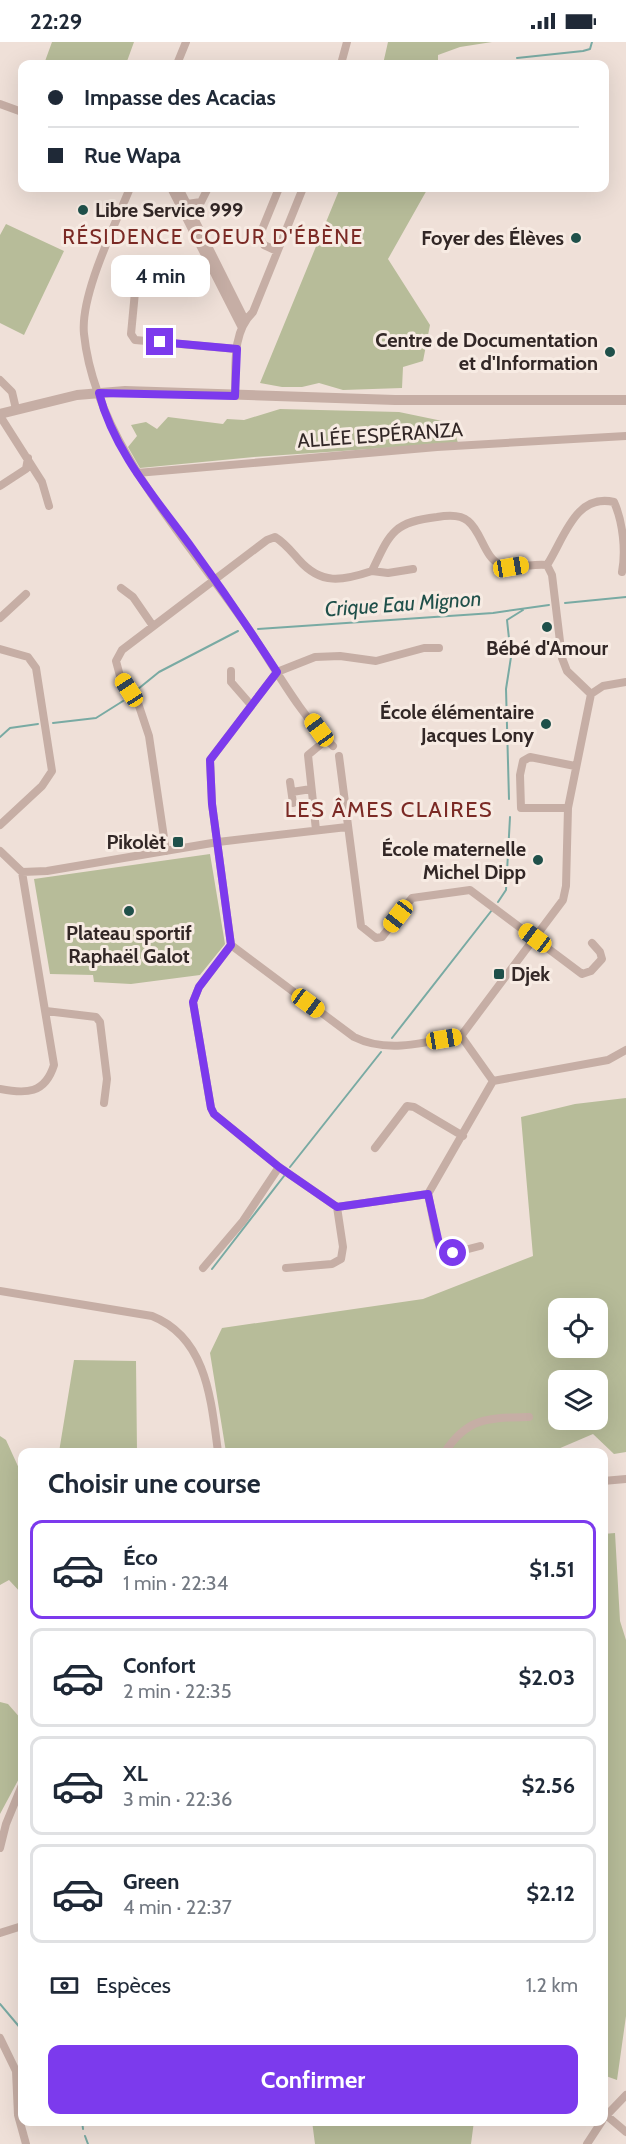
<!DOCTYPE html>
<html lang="fr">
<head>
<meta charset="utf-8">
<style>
	body { margin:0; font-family:Cabin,sans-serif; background:#f2f2f3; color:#1f2937; height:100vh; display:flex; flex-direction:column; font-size:22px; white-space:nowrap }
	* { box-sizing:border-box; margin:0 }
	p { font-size:20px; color:#747a83 }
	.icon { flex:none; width:33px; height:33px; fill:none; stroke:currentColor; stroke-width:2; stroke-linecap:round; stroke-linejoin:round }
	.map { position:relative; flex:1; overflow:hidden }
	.details { position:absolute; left:18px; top:1406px; width:590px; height:678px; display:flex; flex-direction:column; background:#fff; border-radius:12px; box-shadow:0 6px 24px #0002 }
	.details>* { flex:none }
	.guide { position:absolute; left:18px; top:18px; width:591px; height:132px; border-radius:12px; box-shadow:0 6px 24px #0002; display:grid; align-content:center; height:132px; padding:0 30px; background:#fff }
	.fabs { position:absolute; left:548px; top:1256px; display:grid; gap:12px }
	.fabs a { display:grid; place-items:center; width:60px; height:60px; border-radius:12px; background:#fff; box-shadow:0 6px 24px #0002; font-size:30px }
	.end { position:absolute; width:27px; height:27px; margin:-14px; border:8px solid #7c3aed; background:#fff; box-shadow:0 0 0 3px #fff }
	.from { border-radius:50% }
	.bubble { position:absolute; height:42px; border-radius:12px; background:#fff; box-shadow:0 6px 24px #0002; font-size:20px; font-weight:700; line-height:42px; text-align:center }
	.car { position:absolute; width:18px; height:36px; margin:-18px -9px; border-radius:8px; box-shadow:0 0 4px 2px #0007; background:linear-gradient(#f5c518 24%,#345 0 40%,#f5c518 0 76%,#345 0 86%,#f5c518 0) }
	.guide b { display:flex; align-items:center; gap:21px; height:57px; font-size:22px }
	.guide b+b { border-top:2px solid #e0e1e3 }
	.guide i { width:15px; height:15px; background:#1f2937 }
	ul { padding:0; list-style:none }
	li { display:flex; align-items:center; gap:18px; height:99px; margin:0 12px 9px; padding:0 18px; border:3px solid #e0e1e3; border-radius:12px }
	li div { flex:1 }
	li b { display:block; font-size:22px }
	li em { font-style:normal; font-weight:700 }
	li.on { border-color:#7c3aed }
	li>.icon { width:54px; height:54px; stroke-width:1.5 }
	h2 { padding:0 30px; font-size:27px; line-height:72px }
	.pay { display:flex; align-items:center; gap:15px; height:66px; padding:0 30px; font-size:22px }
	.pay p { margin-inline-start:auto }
	.action { display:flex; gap:12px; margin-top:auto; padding:12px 30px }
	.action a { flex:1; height:69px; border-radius:12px; background:#7c3aed; color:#fff; font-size:24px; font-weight:700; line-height:69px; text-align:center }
	.status { display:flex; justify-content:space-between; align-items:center; height:42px; padding:0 30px; background:#fff; direction:ltr }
	.status svg { height:16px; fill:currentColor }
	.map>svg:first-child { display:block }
	.green { fill:#b7bc99; fill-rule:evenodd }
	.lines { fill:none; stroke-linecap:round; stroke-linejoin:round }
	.stream { stroke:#79aaa3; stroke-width:2 }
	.minor { stroke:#c6aea5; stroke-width:8 }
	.tertiary { stroke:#c6aea5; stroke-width:10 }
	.route { stroke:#7c3aed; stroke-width:8 }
	.poi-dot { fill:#1f504a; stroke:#f7ebe3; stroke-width:2 }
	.labels { text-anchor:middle; stroke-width:6; stroke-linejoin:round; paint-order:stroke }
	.poi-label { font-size:20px; font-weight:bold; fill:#322726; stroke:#f7ebe3; text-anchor:end }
	.street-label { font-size:20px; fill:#322726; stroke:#f7ebe3 }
	.neighbourhood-label { font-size:21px; letter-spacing:1.5px; fill:#7b2a25; stroke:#f7ebe3 }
	.water-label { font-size:21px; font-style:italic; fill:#1f504a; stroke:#f7ebe3 }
	.quarter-label { font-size:22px; letter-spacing:1.5px; fill:#7b2a25; stroke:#f7ebe3 }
</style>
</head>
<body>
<div class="status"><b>22:29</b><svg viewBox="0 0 49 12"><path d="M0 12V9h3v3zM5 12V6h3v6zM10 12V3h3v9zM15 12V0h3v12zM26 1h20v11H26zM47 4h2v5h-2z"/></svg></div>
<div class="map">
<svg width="626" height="2102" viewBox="0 0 626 2102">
	<rect width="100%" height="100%" fill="#efe0d8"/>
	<path class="green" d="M52,0H134L126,22H44Z
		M388,0H492L460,5L438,13V22H383Z
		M340,146H428L388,217L430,283L423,319L403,325L402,346L343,348L319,341L302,345H282L260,341Z
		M6,182L64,209L24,293L0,281V193Z
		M280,367L399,370L452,381L458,401L254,415L140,426L128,405L137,394L131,383L146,380L157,387L168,375L223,382L227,377L244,378Z
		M210,812L225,902L200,933L131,942L94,940L93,933L50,932L34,837Z
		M626,1056V1410L614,1412L593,1392L551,1410H226L210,1311L222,1286L423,1257L533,1214L521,1075L575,1062ZM558,1266H597V1305H558ZM558,1338H597V1377H558Z
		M74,1318L136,1319L137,1410H59Z
		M0,1394L6,1398L22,1433V1552L9,1538L0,1543Z
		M615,1491L620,1579L626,1598V1974L617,2038L603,2033V1492Z
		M0,1660L8,1662L22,1678V1731L0,1772Z
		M312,2079H474L471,2102H315Z"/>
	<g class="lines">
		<path class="stream" d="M517,16L583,9L590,7L592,0
			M565,561L626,555
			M258,587L493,571L549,563
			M138,647L159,630L238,589
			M53,681L96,676L123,659
			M0,695L10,686L38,682
			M509,757L506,647L511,615L507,578L523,568
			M498,860L506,848L510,775
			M392,996L492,868
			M290,1125L381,1010
			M212,1227L284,1134
			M0,1962L22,1988
			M82,2079L83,2087
			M85,2094L88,2102"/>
		<path class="minor" d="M177,22L186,0
			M341,22L347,0
			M0,62L22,70
			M130,146C115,183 80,253 84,292C95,399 186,496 246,583C271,619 301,675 333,704
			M171,146L241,284
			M179,146L245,278
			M187,162L201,160L208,146
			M277,209L264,203L259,195L279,146
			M135,250L131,292L135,298L237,307
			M0,338L12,350L16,367
			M235,354C236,326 231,291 253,270L303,146
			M0,374L42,440L49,464
			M137,431L437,405L626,394
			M0,444L26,427L28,416
			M547,523C564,497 575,451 614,460C623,480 626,509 622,530
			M372,529L388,531L413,527
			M121,546L133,555L153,584
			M0,576L26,552
			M0,607L28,615L36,626L52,729L42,744L0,783
			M231,629V640L251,663
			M339,714L361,884L376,896L382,895L412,856L470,848L582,932L591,929L602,917L600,910L592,901
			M290,740L293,761
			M292,750L311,747
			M568,766H521L520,733L523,719L530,715L575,724
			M316,788L308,713L326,698
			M0,809L22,830L47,829L218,800L347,785
			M166,809L149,694L138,661L120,634L116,619L122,608L267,498L275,495C285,501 291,509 299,518C321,543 342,539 372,529C390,491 393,480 437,475C448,473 460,472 468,479C482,490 484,516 501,523C516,528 532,521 547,523L552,533L562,616L567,629L591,652
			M231,903L354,995C388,1012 425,1000 461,994L563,858L566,844L568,766L591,652L603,644L626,640
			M231,903L199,945L193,960L211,1066L214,1072L279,1125L337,1165L428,1152L493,1039
			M231,903L212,762L210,718L277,630L315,615L340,614L376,619L424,606H439
			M46,969L96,975L100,980L107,1037L104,1061
			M461,994L493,1039
			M493,1039L608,1018L626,1008
			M0,1047C26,1052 45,1052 54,1023L22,830
			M375,1106L407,1064L414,1065L463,1094
			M428,1152L437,1197L443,1210L453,1211L480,1204
			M203,1226L243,1179L279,1125
			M286,1226L332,1222L341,1217L343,1205L337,1165
			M0,1249L152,1274C207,1296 211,1358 218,1410
			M445,1410C468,1374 491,1376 529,1375
			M603,1439L626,1437
			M0,1806L6,1782L22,1743
			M0,1891L22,1884
			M0,1996L16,2029L18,2073L26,2102
			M606,2073L626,2090
			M603,2077L626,2053
			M587,2102L602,2079"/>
		<path class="tertiary" d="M0,372L77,353L125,349L395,358H626"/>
	</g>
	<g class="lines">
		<path class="route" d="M160,300L237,307L235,354L99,351C114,410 157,458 192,506C222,547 250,588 277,630L210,718L212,762L231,903L199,945L193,960L211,1066L214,1072L279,1125L337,1165L428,1152L440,1206L443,1209L453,1211"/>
	</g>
	<g class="poi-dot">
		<circle cx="83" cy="168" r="6"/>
		<circle cx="576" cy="196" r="6"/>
		<circle cx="610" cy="310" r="6"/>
		<circle cx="547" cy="585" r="6"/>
		<circle cx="546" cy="682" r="6"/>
		<rect x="172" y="794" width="12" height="12" rx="3"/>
		<circle cx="538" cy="818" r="6"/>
		<circle cx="129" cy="869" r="6"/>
		<rect x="493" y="926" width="12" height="12" rx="3"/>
	</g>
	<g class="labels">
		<g class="poi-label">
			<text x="95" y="175" text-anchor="start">Libre Service 999</text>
			<text x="564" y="203">Foyer des Élèves</text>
			<text x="598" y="305">Centre de Documentation<tspan x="598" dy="23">et d'Information</tspan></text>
			<text x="547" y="613" text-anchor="middle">Bébé d'Amour</text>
			<text x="534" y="677">École élémentaire<tspan x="534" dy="23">Jacques Lony</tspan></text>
			<text x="166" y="807">Pikolèt</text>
			<text x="526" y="814">École maternelle<tspan x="526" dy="23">Michel Dipp</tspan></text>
			<text x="129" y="898" text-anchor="middle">Plateau sportif<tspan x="129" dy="23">Raphaël Galot</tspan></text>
			<text x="511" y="939" text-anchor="start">Djek</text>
		</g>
		<g class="street-label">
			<text transform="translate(380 393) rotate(-4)" y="7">ALLÉE ESPÉRANZA</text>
		</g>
		<g class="neighbourhood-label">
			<text x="213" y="202">RÉSIDENCE COEUR D'ÉBÈNE</text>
		</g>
		<g class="water-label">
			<text transform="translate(403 562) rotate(-4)" y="7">Crique Eau Mignon</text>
		</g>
		<g class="quarter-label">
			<text x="389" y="775">LES ÂMES CLAIRES</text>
		</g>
	</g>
</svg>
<div class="fabs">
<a><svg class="icon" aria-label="locate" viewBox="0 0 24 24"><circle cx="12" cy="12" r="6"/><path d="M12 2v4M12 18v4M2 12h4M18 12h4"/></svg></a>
<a><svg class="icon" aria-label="layers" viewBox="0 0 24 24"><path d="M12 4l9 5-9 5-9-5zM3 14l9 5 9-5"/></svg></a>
</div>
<i class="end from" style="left:453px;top:1211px"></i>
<i class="end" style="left:160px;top:300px"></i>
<div class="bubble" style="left:111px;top:213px;width:99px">4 min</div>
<i class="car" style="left:511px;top:525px;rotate:81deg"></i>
<i class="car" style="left:129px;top:648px;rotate:327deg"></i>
<i class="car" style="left:319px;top:688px;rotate:324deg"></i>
<i class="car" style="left:398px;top:874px;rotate:218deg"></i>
<i class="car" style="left:535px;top:896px;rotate:307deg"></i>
<i class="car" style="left:308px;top:961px;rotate:126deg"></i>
<i class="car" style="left:444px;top:997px;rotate:81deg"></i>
<div class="guide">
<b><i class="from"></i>Impasse des Acacias</b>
<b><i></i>Rue Wapa</b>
</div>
<section class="details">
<h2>Choisir une course</h2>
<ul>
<li class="on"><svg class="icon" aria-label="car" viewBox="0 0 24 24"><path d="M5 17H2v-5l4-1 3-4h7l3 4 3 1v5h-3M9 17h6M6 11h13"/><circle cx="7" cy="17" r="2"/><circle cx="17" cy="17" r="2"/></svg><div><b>Éco</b><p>1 min · 22:34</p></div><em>$1.51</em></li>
<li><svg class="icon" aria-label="car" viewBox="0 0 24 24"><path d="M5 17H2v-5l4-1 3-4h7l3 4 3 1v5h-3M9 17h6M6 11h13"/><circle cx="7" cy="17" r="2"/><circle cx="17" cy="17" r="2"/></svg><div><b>Confort</b><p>2 min · 22:35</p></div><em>$2.03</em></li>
<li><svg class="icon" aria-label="car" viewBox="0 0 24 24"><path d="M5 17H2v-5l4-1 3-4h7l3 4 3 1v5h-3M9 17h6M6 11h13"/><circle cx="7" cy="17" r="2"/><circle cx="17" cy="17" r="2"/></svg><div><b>XL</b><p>3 min · 22:36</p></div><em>$2.56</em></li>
<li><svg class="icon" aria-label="car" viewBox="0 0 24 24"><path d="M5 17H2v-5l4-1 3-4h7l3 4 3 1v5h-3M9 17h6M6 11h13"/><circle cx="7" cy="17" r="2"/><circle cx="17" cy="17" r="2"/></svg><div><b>Green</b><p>4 min · 22:37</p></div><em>$2.12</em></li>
</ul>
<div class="pay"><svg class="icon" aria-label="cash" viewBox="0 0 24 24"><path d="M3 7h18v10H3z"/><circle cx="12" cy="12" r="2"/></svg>Espèces<p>1.2 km</p></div>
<div class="action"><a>Confirmer</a></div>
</section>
</div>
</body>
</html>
